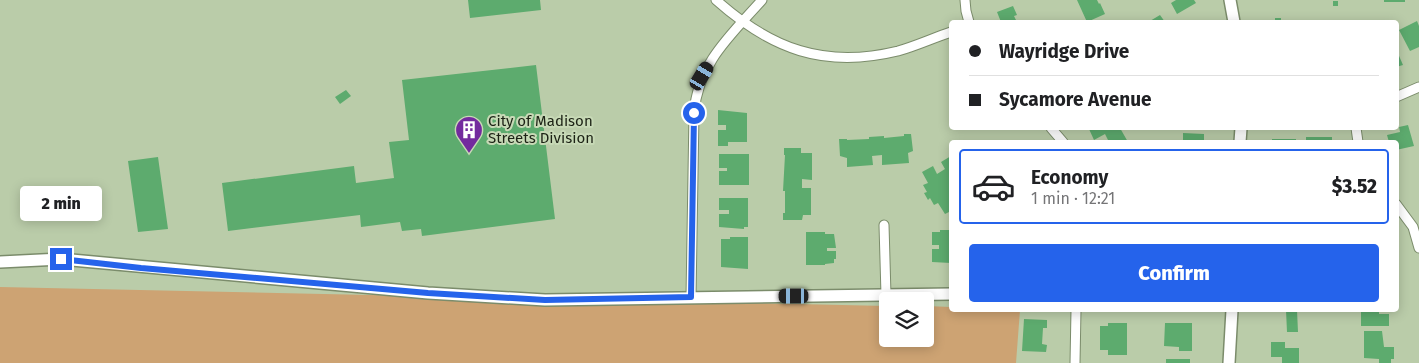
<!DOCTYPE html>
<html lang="en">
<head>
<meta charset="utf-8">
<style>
	body { margin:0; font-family:"Fira Sans",sans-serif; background:#f6f6f6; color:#202124; height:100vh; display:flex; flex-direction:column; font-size:19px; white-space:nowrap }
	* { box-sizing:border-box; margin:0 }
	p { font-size:16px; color:#757577 }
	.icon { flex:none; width:28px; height:28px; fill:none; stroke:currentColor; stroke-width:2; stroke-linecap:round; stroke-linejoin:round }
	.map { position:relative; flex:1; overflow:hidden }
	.sheet { position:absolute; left:949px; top:140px; width:450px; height:172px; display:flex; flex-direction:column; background:#fff; border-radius:5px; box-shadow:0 2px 12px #0003 }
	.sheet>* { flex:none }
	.banner { position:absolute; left:949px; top:20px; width:450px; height:110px; border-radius:5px; box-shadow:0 2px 12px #0003; display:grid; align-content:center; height:110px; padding:0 20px; background:#fff }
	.tools { position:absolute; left:879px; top:292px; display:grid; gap:10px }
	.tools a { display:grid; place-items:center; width:55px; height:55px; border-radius:5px; background:#fff; box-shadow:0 2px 12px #0003; font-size:25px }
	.end { position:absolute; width:22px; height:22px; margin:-11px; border:6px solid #2563eb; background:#fff; box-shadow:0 0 0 2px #fff }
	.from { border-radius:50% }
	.bubble { position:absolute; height:35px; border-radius:5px; background:#fff; box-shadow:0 2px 12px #0003; font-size:16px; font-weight:800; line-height:35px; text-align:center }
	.car { position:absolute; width:15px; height:30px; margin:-15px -8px; border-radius:6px; box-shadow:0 0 4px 1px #0007; background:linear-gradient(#222 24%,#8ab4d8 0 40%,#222 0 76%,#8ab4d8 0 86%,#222 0) }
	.banner b { display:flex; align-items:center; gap:18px; height:48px; font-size:19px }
	.banner b+b { border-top:1px solid #e0e0e0 }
	.banner i { width:12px; height:12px; background:#202124 }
	ul { padding:9px 0 0; list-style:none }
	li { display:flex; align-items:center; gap:15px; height:75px; margin:0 10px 8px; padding:0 10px; border:2px solid transparent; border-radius:5px }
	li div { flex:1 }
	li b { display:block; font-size:19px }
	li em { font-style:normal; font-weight:800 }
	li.current { border-color:#2563eb }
	li>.icon { width:45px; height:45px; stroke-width:1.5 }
	.button { display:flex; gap:10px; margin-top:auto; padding:10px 20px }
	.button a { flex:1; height:58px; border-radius:5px; background:#2563eb; color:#fff; font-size:20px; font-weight:800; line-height:58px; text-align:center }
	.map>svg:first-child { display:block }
	.green { fill:#cda373 }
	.building { fill:#5dab6e }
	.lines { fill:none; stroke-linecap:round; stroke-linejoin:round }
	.minor-casing { stroke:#7b8c6b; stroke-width:11 }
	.tertiary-casing { stroke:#7b8c6b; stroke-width:14 }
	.minor { stroke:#fff; stroke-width:9 }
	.tertiary { stroke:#fff; stroke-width:11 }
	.route { stroke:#2563eb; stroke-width:6 }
	.labels { text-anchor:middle; stroke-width:4; stroke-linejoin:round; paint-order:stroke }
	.poi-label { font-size:15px; fill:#1c2215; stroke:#c7d9b6; text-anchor:start }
</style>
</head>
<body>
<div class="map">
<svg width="1419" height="363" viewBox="0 0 1419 363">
	<rect width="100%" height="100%" fill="#bacca9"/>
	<path class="green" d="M0,287L887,306L888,339H925V306L951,307V310H1020L1016,363H0Z"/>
	<path class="building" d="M468,0H540L541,10L470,18Z
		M1077,0H1097L1099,4L1100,3L1105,14L1087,22Z
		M1176,0H1194L1196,3L1177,14L1171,3Z
		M1384,0H1405V2H1384Z
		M1333,1H1338V6H1333Z
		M1013,6L1017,15L1014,16L1017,22H1001L997,12Z
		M1160,15L1165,22H1151L1150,21Z
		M1275,18H1281V22H1275Z
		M1417,21L1419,26V47L1410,51L1399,30Z
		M1396,49L1403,65L1396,67Z
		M536,65L555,219L422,236L421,229L402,231L400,222L361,227L360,215L228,231L222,183L354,166L356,183L394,178L389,142L409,140L402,80Z
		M346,90L351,96L340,104L335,97Z
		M718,110L747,113V142H728V146H718V130H726V125H718Z
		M1408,125L1414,146L1396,150V142H1389L1387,135L1400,132L1399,127Z
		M1092,128H1120L1128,142H1109L1105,134L1094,140L1089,129Z
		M1183,133L1204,134V142H1183Z
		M904,134H911L913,151L908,153L909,163L882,165V155L872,156L873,165L847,167V158L840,156L839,139H847V140L869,139V137L884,136V138L904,136Z
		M1306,137H1332V142H1306Z
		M1272,139H1296V142H1272Z
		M784,148H801V153H812V180L802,179V188H811V215H803L802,220H783V213H785V191H783L785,155H784Z
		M719,154H749V185H719V171H727V168H719Z
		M951,156V211L945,214L938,203L934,205L930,198L928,200L924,193L927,192L923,185L928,183L922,172L933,166L937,174L945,169L941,162Z
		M158,157L168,229L138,232L128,161Z
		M719,198H748V227H744V229L719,227V214H729V210H719Z
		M940,230H951V263L932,262V249H939V245H932V232H940Z
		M806,232H825V234H834L836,248H827V251H836V259H834V263L825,264V265H806Z
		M730,237H748V269L721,267V239H730Z
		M1286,310H1297L1298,332H1287Z
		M1358,310H1379V314H1389V326H1361V312H1358Z
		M1024,319L1047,320V328H1043L1042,344L1047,345L1046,352L1022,351Z
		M1108,323H1127V355H1108V350H1100V326H1108Z
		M1165,323H1192V351H1179V347L1164,346Z
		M1364,331H1382L1384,347H1394V359H1391V363H1379V359L1364,358Z
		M1271,342H1285V348H1299V363H1282V357H1271Z
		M1166,359H1190V363H1166Z"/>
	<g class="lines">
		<defs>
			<path id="minor" d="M716,0C771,49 824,69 898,51C916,46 933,38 951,32
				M965,0L966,11L969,22
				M1396,97L1419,87
				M1051,128L1063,142
				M1356,128L1358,142
				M1396,204L1413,227L1419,248
				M884,225L886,295
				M691,297L694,113C698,63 731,35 762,0
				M1075,363L1076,310"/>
			<path id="tertiary" d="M1230,0L1234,22
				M1240,142L1241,128
				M0,262L61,259L428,293L545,300L951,294
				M1229,363L1232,310"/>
		</defs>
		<use href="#minor" class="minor-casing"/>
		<use href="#tertiary" class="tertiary-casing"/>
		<use href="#minor" class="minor"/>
		<use href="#tertiary" class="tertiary"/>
	</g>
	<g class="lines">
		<path class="route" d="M61,259L141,268L428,293L545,300L691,297L694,113"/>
	</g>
	<defs>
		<symbol id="building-pin" viewBox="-11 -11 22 30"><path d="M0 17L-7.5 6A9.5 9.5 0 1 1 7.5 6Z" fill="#732b9e" stroke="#c7d9b6"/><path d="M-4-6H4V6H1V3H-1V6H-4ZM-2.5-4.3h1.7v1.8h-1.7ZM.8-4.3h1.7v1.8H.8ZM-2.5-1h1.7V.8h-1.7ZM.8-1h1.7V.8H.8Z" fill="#fff"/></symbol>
	</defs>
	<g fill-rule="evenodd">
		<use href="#building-pin" x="453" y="114" width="32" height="43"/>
	</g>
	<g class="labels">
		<g class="poi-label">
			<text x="488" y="126">City of Madison<tspan x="488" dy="17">Streets Division</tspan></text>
		</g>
	</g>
</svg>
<div class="tools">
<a><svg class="icon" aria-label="layers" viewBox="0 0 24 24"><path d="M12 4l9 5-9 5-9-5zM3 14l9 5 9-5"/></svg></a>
</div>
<i class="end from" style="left:694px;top:113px"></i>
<i class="end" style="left:61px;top:259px"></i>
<div class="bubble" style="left:20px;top:186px;width:82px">2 min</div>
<i class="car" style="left:702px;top:76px;rotate:31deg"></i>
<i class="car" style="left:794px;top:296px;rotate:270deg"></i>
<div class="banner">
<b><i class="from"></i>Wayridge Drive</b>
<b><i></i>Sycamore Avenue</b>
</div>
<section class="sheet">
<ul>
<li class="current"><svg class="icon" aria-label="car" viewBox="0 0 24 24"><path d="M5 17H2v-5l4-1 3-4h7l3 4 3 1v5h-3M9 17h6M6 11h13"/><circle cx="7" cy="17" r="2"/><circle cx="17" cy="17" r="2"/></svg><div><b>Economy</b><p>1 min · 12:21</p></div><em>$3.52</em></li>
</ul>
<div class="button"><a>Confirm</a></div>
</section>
</div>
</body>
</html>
